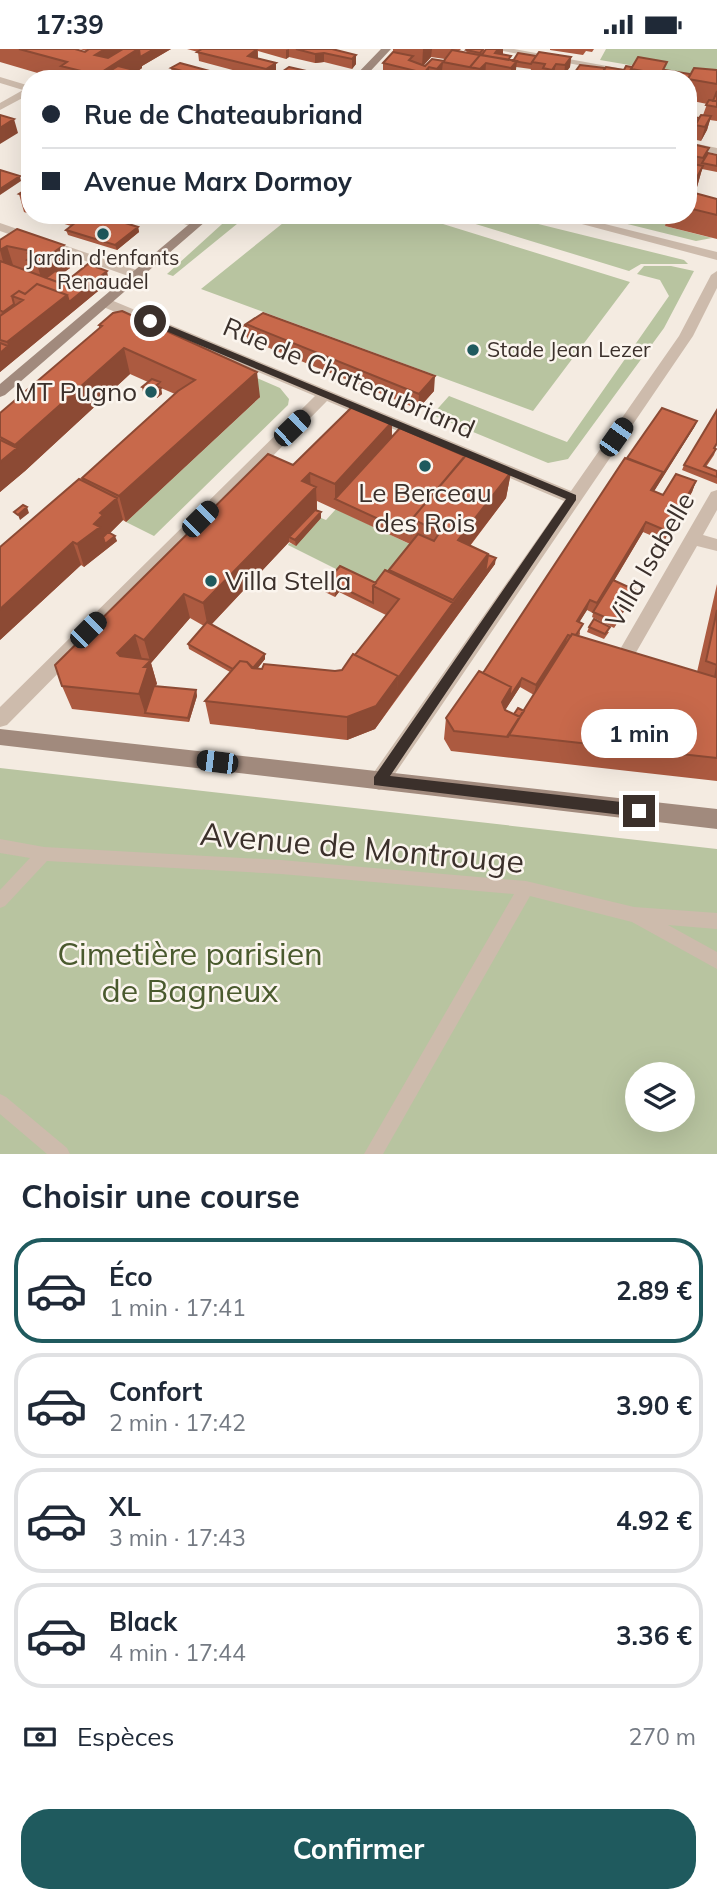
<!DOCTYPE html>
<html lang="fr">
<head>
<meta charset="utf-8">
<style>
	body { margin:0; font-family:Mulish,sans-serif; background:#f2f2f3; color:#1f2937; height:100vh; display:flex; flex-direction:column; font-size:26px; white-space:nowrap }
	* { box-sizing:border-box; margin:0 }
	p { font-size:23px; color:#747a83 }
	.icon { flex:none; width:38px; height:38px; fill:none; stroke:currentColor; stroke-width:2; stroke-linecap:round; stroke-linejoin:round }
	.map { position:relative; height:1105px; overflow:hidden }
	.drawer { display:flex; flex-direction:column; background:#fff; flex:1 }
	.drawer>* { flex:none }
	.top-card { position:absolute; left:21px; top:21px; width:676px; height:154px; border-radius:28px; box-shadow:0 7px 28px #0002; display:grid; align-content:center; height:154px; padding:0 21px; background:#fff }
	.fabs { position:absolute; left:625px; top:1013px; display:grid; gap:14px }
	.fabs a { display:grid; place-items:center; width:70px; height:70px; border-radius:50%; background:#fff; box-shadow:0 7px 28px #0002; font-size:35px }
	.end { position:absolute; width:32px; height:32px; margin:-16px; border:9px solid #3b302b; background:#fff; box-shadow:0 0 0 4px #fff }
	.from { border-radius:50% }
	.bubble { position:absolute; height:49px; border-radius:24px; background:#fff; box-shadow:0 7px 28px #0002; font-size:23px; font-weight:700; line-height:49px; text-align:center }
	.car { position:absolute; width:21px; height:42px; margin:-21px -10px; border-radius:9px; box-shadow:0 0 5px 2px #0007; background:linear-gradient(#222 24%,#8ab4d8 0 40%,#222 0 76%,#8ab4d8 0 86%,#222 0) }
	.top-card b { display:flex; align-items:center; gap:24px; height:66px; font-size:26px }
	.top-card b+b { border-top:2px solid #e0e1e3 }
	.top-card i { width:18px; height:18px; background:#1f2937 }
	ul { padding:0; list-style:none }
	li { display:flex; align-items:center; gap:21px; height:105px; margin:0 14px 10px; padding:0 7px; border:4px solid #e0e1e3; border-radius:28px }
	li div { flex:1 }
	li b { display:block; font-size:26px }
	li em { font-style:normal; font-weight:700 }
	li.selected { border-color:#1f5a5e }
	li>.icon { width:63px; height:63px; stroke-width:1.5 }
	h2 { padding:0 21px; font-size:32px; line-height:84px }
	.pay { display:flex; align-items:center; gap:18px; height:77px; padding:0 21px; font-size:26px }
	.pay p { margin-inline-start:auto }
	.primary-button { display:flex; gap:14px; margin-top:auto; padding:14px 21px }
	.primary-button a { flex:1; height:80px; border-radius:28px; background:#1f5a5e; color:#fff; font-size:28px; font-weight:700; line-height:80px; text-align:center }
	.status { display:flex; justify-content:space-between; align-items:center; height:49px; padding:0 35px; background:#fff; direction:ltr }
	.status svg { height:19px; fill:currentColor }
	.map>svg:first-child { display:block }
	.green { fill:#b8c4a0; fill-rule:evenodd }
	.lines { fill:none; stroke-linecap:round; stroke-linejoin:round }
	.lane { fill:#cdbbac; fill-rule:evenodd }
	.street { fill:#cdbbac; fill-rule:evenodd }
	.secondary { fill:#a18a7d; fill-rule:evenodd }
	.wall { fill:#ac5a40; fill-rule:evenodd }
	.shaded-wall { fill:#8c4a34 }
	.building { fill:#c8694b; stroke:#8c4a34; stroke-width:2 }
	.route { fill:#3b302b }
	.poi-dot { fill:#1f5a5e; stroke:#fbf5ee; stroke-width:2.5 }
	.labels { text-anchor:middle; stroke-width:5; stroke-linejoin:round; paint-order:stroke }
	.far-poi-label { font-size:21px; fill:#3b302b; stroke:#fbf5ee }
	.street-label { font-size:26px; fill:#3b302b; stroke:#fbf5ee }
	.poi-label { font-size:26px; fill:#3b302b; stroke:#fbf5ee; text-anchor:end }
	.near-street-label { font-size:32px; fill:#3b302b; stroke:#fbf5ee }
	.near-park-label { font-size:32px; fill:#4a5a2e; stroke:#fbf5ee }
</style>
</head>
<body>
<div class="status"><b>17:39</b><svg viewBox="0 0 49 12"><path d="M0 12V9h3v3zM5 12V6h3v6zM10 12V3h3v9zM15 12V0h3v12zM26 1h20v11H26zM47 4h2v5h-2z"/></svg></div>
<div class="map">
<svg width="717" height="1105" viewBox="0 0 717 1105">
	<rect width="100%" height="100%" fill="#f4ebe1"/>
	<path class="green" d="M606,0H717V31L600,11Z
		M232,166H248L173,227L167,225Z
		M293,166H414L630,233L533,362L201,240Z
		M446,166H502L684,211L688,215H641L629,222Z
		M591,166H671L665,177L712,189L696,192Z
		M644,217H671L694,222L664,279L568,410L548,414L432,366L449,347L567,393L669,247L660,231L637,225Z
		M225,315L280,339L289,350L288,356L154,487L126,473L259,349Z
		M336,460L416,498L388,546L288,496L289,494L296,496L321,469L326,471Z
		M0,719L717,800V1105H0ZM637,1026H682V1071H637Z"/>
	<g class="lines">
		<path class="lane" d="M157,166H171L200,176L196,179Z
			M0,790L44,798L281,811L526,832L634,858L717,864V880L668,876L717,903V920L632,873L530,847L383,1105H364L514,845L281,825L47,812L5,857L0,859V841L30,809L0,804Z
			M0,1045L6,1048L67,1099L70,1105H47L0,1065Z"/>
		<path class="street" d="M492,0H514L678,30H654Z
			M360,24L377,28L379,30L357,29L355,27Z
			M0,28L30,37V45L0,61V54L23,41L0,34Z
			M688,93L717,99V105L688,99Z
			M548,166H569L717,203V211Z
			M0,174L142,223L144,226L142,229H134L0,182Z
			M717,222V239L693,287L386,738L379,741L372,738L369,732L372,726L564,452L327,352L7,676L0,678V658L315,347L101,257V251H111L571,442L679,287L711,226Z
			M717,441V461L703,486L717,490V502L697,497L634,607L628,609L622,607L619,602L622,597L711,443Z"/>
		<path class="secondary" d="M381,0H391L363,30H352Z
			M200,166H213L5,346L0,348V335Z
			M0,680L717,760V780L0,696Z"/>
	</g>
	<path class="wall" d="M0,0H75L85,3L86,2L80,0H171L142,17V19L138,22L171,30H58L0,13Z
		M187,0H332L356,6V15L352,20L324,13L315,14L289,8L286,10L258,2V9L276,14V23L266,30L199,12L198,3Z
		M393,0H461L459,2L466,4L467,0H484V3L503,6L513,12L536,7L571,8L570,18L564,26L554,24L551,30L541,28L542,25L530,23L531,20L516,18L514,30H469V28L456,25L455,30H441L446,23L442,22L437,29L429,28L427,30H408L383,24V14L393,3ZM431,8L445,10L444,13L425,17H423Z
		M550,0H594L592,3L586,2L583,6L550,1Z
		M626,17L665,21L690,25L717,21V72L710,71L707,81L701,92L688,89V67L699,69L703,66L707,55L688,51V30H561L572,27L624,21Z
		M171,19L239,30H178L173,28Z
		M688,94L708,104L717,106V123L702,120L697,138L694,144L717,150V190L665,177L668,166H688Z
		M30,138V165L24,163L19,145Z
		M35,166H100L138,178L139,183L117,201L68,186L66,181L71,177Z
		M0,191L64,196L70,219L62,225L72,228L109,233L0,323Z
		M263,264L434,342L418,360L247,290V288L241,285L240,279Z
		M99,276L260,348L126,473L123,471L110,484L117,492L84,518L81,516L0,591L82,432V429L175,345L161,339L162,345L157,349L143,343L142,338L148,333L130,325L25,422L0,443V364L99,280Z
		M392,373V388L465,407L511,423L506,449L470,497L488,506L495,515L375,680L347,691L210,675L205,652L230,623L189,600L188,595L204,577L190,569L151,614L157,635L155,637L196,641L197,647L189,673L72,660L62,637L293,416ZM317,452L410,495L389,521V523L376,534L323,537V542L335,548L339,543L386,566L355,606L342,621L335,622L258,619L265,610V605L211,576L289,493L296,497L321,469L317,462Z
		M695,377L654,442L663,446L696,432L692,443L664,492L643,483L614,532L633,547L614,579L592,568L593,564L587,561L579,573L580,585L579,587L697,623L717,535V732L451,702L444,690L446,669L483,624L627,409ZM520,638L534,646L524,662L514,665L505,661Z
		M717,396L715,400H716L714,406L706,418L717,422V435L682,421L684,416Z
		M589,578L609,583L604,590L587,583Z"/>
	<path class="shaded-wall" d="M99,0H171L142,17V19L126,30H97L95,6Z
		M257,0L258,10L248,7Z
		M289,0V8L286,10V1Z
		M423,0H432L431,8L422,18Z
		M498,0H503V6L495,4Z
		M324,4V13L315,14V5Z
		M356,6V15L352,20V10Z
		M571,8L570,18L564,26L565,16Z
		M517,12L515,29L510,30L511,19Z
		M443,13L442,22L437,29V20Z
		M276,14V23L267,30L266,20Z
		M486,14L485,30H479L480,20Z
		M556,15L554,24L551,30L552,21Z
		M429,18V28L427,30H423L424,24Z
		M711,67L707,81L701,92L705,78Z
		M14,70L18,84L0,95V79Z
		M703,117L697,138L690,152L696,130Z
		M20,127L21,132L0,146V140Z
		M138,178L139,183L117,201L115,196Z
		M64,196L70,219L48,234L42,232L37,215Z
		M7,197L14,219L4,216L0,201Z
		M107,222L109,233L0,323V304L8,297L7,293L67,246Z
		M124,299L130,325L25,422L0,443V413L17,399L15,396Z
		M257,323L260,348L126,473L119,447Z
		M435,327L434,342L418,360L419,345Z
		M161,339L162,345L157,349L156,344Z
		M697,372L695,377L648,452L651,441Z
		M392,373L391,399L335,450V435Z
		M511,423L506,449L455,516L458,491Z
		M310,424L311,443L316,438L317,463L289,488V493L208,579L203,554Z
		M696,432L692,443L664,492L667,482Z
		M117,449L123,471L109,485L115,487L117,492L84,518L77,495L94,475L100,464Z
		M27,458L29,464L20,471L18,466Z
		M321,463V469L296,497L295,491Z
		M646,473L643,483L594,565L597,554Z
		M73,493L81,516L0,591V560Z
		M488,505L485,524L496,509L495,515L396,650L398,629Z
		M339,537V543L335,548V542Z
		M635,541L633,547L614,579L616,573Z
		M184,545L190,569L151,614L157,635L154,638L145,664L139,645L144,618L150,612L144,591Z
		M590,551L587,561L574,582L577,572Z
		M135,586L142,610L125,628L117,604Z
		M568,586L565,596L534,646L536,636Z
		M265,605V610L247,632L246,627Z
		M398,627L396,650L375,680L347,691V668Z
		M522,629L520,638L497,674L502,653L511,638Z
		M196,641L197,647L189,673L188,669Z"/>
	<path class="building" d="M19,0H75L85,3L89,0H105L95,6L108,9L123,0H138L97,26L61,17L67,13Z
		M139,0H154L140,8Z
		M202,0H257L248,7L276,14L266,20L197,3Z
		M296,0H332L356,6L352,10L324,4L315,5Z
		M467,0H483L480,4L466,1Z
		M486,0H498L495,4L511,7L508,11L482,6Z
		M452,1L479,6L483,5L480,6L470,18L474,19L443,13Z
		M393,3L413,7L409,11L425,17L432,10L444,12L437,20L429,18L424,24L383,14Z
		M539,3L571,8L565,16L556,15L552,21L543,19L545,15L532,13Z
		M518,4L536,7L531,15L513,12Z
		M480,6L517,12L511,19L486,14L480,20L470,18Z
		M638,8L667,13L661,25L631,20Z
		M180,14L239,30H211L171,19Z
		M580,16L605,19L599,29L589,27L587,30H585L572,27Z
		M118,17L158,27L154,30H97Z
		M626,17L632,18L629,30L613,27L611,30L599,29L606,18L624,21Z
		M289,18L324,26L319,30H287L276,27Z
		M694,19L717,21V35L688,30Z
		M665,21L690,25L688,31V30H660Z
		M446,22L456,24L451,30H441Z
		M159,27L171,30H154Z
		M564,27H572L571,30H561Z
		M717,42V52H713Z
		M709,51L717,52V58L706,56Z
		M0,66L14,70L0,79Z
		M701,66L711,67L705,78L695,76Z
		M688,67L699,69L694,80L688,79Z
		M688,94L709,99L703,109L688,106Z
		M708,104L717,106V117L702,114Z
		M688,114L703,117L696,130L688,128Z
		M0,121L20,127L0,140Z
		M30,138V148L19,145Z
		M691,143L717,150V166L688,159V145L689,146Z
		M62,166H100L138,178L115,196L66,181L75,174L59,169Z
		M17,180L64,196L37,215L27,211L34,206L28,204L31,202L7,197L0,201V191Z
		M0,212L63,235L88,215L107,222L69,253L67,246L37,235L25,245L19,242L12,247L14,255L3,263L0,261Z
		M55,222L72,228L63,235L46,229Z
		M37,235L67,246L7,293L0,291V267L23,251L12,247L19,242L25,245Z
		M122,262L257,323L119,447L82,429L178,342L195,331L124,299L15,396L0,388V364L102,277L99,276L113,264Z
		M263,264L435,327L419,345L246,275Z
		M246,275V282L240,279Z
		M0,294L8,297L0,304Z
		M152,330L160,333L156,337L161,339L156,344L142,338Z
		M353,357L392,373L335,435L310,424L302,432L316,438L203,554L184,545L144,591L135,586L117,604L120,607L151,611L144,618H148L139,645L62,637L55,616L268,405L293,416Z
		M662,359L697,372L661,428L663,423L627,409Z
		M717,361V394L714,399L716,400L704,417L717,422V428L684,416Z
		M400,379L465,407L412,470L411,485L335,450Z
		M0,391L17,399L0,413Z
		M467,405L511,423L458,491L488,505L453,551L389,521L418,485L434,492L440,483L412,470Z
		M625,409L663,423L651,441L663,446L676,425L696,432L667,482L646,473L597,554L590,551L577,572L583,575L576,586L572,585L571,587L568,586L536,636L522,629L509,649L511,638L483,624Z
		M79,430L117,449L100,464L103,466L94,475L100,478L77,495L73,493L0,560V498Z
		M23,456L27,458L18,466L14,463Z
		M315,461L321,463L295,491L289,488Z
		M108,483L115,487L105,495L103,488Z
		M488,506L496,509L485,524Z
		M340,517L376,534L373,537V554L339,537L335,542L323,537Z
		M385,521L453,554L398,629V627L355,606L399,550L373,537Z
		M613,531L635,541L616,573L593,563Z
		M717,561V616L706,612Z
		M594,570L610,578L605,585L589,578Z
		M207,573L265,605L253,619L247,613L240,612L233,620L188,595Z
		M572,585L715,628L717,617V709L508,686Z
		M353,605L398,627L376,657L347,668L205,652L240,612L247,613L252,619L262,620L264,615L335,622L342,621Z
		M479,622L511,638L502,653L505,661L520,668L508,688L454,682L446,669Z
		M154,637L196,641L188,669L145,664Z
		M518,659L524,662L520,668L514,665Z"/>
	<path class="route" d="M147,270H153L576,446V451L390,727L639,755L646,762L644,766L639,768L374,736V728L566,450L147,274Z"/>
	<g class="poi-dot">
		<circle cx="103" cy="185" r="7"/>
		<circle cx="473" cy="301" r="7"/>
		<circle cx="151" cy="343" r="7"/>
		<circle cx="425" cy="417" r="7"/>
		<circle cx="211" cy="532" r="7"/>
	</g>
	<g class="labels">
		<g class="far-poi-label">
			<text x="103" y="216">Jardin d'enfants<tspan x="103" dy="24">Renaudel</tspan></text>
			<text x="487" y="308" text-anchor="start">Stade Jean Lezer</text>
		</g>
		<g class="street-label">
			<text transform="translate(349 329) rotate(23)" y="9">Rue de Chateaubriand</text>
			<text transform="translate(650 511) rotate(-60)" y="9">Villa Isabelle</text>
		</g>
		<g class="poi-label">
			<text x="137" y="352">MT Pugno</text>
			<text x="425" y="453" text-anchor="middle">Le Berceau<tspan x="425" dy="30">des Rois</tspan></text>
			<text x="225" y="541" text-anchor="start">Villa Stella</text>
		</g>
		<g class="near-street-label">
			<text transform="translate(362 799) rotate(5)" y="11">Avenue de Montrouge</text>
		</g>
		<g class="near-park-label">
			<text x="190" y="916">Cimetière parisien<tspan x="190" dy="37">de Bagneux</tspan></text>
		</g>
	</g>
</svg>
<div class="fabs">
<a><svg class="icon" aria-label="layers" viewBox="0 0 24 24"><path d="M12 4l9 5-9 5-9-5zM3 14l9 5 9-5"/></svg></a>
</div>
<i class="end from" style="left:150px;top:272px"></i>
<i class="end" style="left:639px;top:762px"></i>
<div class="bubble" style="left:581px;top:660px;width:116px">1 min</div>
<i class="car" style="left:292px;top:379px;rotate:46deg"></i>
<i class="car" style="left:616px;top:388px;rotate:35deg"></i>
<i class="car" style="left:200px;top:470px;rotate:45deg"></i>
<i class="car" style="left:88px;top:581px;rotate:45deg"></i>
<i class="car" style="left:217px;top:713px;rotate:277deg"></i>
<div class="top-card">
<b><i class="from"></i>Rue de Chateaubriand</b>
<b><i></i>Avenue Marx Dormoy</b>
</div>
</div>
<section class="drawer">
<h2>Choisir une course</h2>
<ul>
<li class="selected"><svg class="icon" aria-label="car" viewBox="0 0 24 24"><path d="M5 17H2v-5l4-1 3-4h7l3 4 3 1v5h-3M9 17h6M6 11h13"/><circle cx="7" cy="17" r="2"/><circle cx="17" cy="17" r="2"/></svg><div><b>Éco</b><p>1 min · 17:41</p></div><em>2.89 €</em></li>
<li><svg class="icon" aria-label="car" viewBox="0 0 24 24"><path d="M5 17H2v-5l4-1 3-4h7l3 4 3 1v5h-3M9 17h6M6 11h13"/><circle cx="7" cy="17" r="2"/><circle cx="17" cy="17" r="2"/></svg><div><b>Confort</b><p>2 min · 17:42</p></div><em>3.90 €</em></li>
<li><svg class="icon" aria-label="car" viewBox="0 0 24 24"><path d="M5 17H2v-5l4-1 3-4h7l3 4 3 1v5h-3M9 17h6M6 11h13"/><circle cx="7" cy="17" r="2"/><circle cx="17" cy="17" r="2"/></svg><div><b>XL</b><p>3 min · 17:43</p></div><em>4.92 €</em></li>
<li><svg class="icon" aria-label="car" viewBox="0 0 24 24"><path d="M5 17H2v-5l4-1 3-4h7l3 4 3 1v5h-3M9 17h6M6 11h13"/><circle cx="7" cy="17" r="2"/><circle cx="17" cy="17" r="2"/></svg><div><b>Black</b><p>4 min · 17:44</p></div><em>3.36 €</em></li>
</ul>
<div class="pay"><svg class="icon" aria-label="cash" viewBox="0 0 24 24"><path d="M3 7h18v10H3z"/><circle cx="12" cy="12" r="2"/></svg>Espèces<p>270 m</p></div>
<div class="primary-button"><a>Confirmer</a></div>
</section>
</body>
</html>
